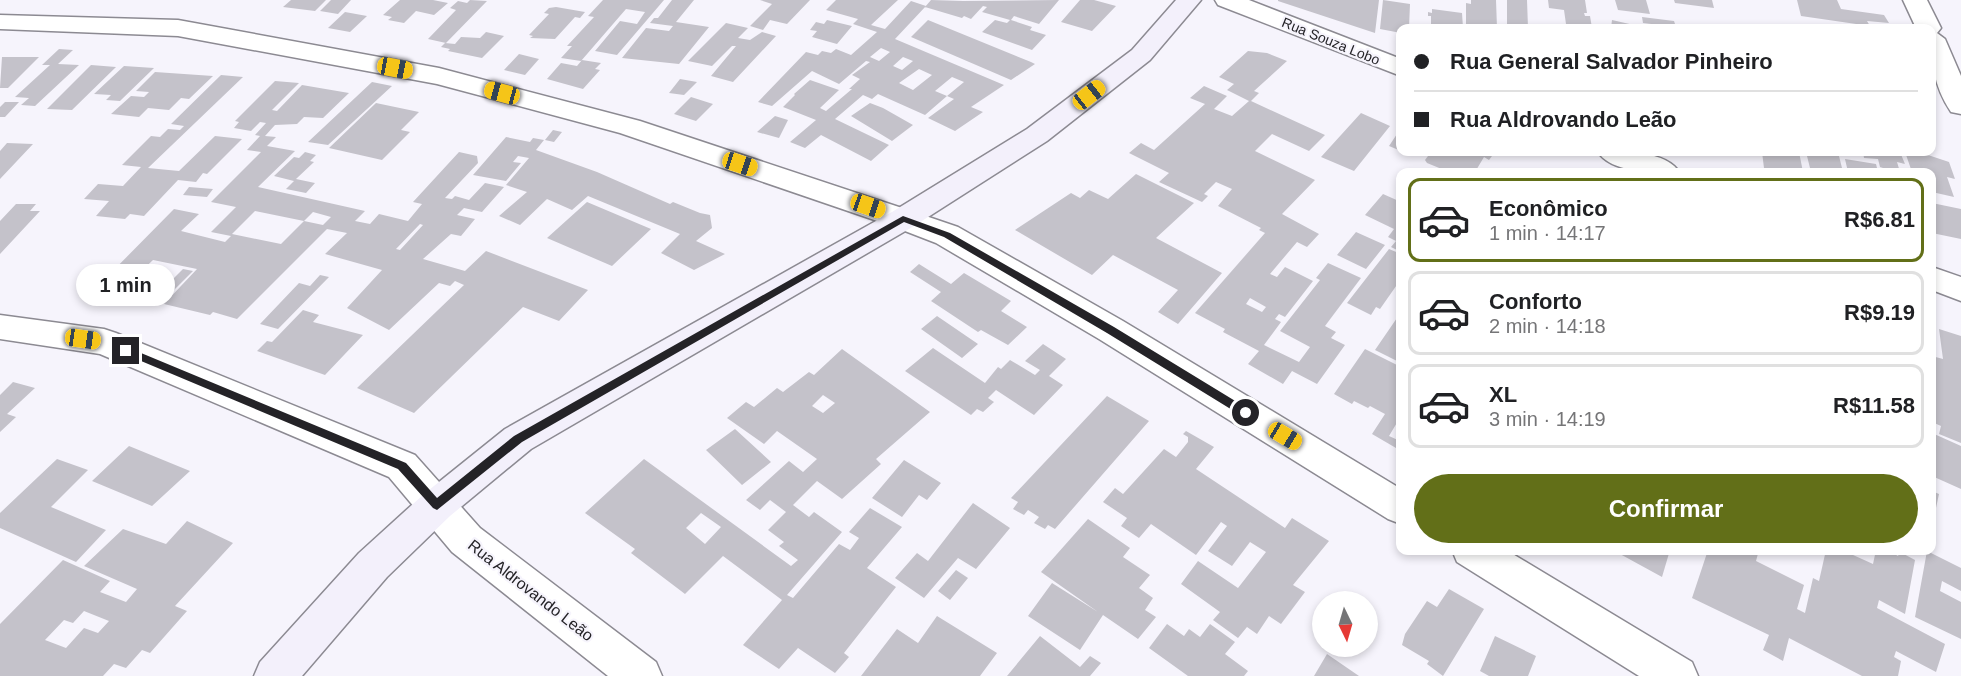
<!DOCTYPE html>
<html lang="pt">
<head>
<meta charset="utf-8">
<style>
	body { margin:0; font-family:Helvetica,sans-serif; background:#f6f6f6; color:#202124; height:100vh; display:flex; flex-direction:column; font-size:22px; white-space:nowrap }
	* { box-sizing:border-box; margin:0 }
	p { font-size:20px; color:#757577 }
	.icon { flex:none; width:33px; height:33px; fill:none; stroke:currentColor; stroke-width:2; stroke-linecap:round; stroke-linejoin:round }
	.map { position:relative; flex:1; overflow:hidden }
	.panel { position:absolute; left:1396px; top:168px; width:540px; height:387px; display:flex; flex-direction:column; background:#fff; border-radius:12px; box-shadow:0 3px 9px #0003 }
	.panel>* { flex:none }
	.banner { position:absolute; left:1396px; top:24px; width:540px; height:132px; border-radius:12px; box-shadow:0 3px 9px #0003; display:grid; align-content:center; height:132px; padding:0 18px; background:#fff }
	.needle { width:39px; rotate:175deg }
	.fabs { position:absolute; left:1312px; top:591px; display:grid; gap:12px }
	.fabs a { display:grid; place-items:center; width:66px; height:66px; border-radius:50%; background:#fff; box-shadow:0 3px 9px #0003; font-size:30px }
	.end { position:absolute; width:27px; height:27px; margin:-14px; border:8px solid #242327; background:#fff; box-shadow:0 0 0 3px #fff }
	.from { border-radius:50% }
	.bubble { position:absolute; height:42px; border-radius:21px; background:#fff; box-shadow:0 3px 9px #0003; font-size:20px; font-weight:700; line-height:42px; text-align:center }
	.car { position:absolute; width:18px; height:36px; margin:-18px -9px; border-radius:8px; box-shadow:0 0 4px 2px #0007; background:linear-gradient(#f5c518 24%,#345 0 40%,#f5c518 0 76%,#345 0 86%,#f5c518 0) }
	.banner b { display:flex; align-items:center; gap:21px; height:57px; font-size:22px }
	.banner b+b { border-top:2px solid #e0e0e0 }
	.banner i { width:15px; height:15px; background:#202124 }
	ul { padding:10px 0 0; list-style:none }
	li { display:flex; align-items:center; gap:18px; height:84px; margin:0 12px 9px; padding:0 6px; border:3px solid #e0e0e0; border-radius:12px }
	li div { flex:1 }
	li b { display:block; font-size:22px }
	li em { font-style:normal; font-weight:700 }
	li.on { border-color:#626f18 }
	li>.icon { width:54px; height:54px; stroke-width:1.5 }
	.primary-button { display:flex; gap:12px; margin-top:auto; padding:12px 18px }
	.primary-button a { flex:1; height:69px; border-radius:36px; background:#626f18; color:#fff; font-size:24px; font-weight:700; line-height:69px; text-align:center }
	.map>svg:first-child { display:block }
	.building { fill:#c4c2ca; fill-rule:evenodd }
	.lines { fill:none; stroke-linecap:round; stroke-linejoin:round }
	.street-casing { stroke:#8c8a92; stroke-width:3 }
	.secondary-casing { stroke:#8c8a92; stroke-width:3 }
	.street { fill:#fff; fill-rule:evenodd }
	.secondary { fill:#f3f0fb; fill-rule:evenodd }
	.route { fill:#242327 }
	.labels { text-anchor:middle; stroke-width:4.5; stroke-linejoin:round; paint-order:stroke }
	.far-street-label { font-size:14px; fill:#242327; stroke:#f6f4fc }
	.street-label { font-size:16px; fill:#242327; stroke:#f6f4fc }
</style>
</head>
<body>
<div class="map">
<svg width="1961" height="676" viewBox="0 0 1961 676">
	<rect width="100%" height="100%" fill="#f6f4fc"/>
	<path class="building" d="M291,0H326L315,11L283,7Z
		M331,0H351L338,14L320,11Z
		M400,0H433L448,3L434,15L416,11L404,23L388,20L392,17L383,15Z
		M470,0L487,1L446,43L428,39L456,10L450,8L458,1L467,3Z
		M603,0H664L617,55L595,51L620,21L637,24L645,12L626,9L581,61L561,58L572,46H567L594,17L588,16Z
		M672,0H694L676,22L709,27L679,64L622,58L646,28L669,31L673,26L650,23L654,18H658Z
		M760,0H810L787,24L770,20L763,30L750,26L772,4Z
		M836,0H898L871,25L885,29L911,1L926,6L895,39L1004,85L971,107L983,112L955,131L928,118L954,99L947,96L964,82L952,77L935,91L947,96L925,115L878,94L872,99L863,95L835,119L889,145L871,161L821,135L805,148L790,142L816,120L783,107L795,95L794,94L810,80L839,90L820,108L826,111L852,89H849L860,79L852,75L870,62L866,61L839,84L812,71L772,106L758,102L806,52L818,55L822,51L831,53L836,49L851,55L877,32L853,24L858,19L826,10ZM881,48L890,52L879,61L870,57ZM903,57L913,61L902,70L893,66ZM919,69L932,75L913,90L899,83Z
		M931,0L963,1L1059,0L1039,24L1014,16L1011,20L1032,27L1030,30L1046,35L1032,50L982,32L995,20L1007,23L1010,20L982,12L987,7L983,6L971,19L964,16L962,18L925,7Z
		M1080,0H1094L1116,6L1092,31L1061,22Z
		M1379,0L1375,33L1278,1V0Z
		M1383,0L1410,4L1409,28H1401V33L1380,29Z
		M1471,0H1496L1497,28H1466V3L1471,4Z
		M1507,0H1527L1528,28H1507Z
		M1548,0H1585L1587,13H1584L1585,16H1590L1592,28L1566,24L1564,10L1549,8Z
		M1615,0H1646L1650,14L1618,10Z
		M1674,0H1712L1714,8L1675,3Z
		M1797,0H1837L1841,9L1884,15L1889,23L1867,21L1870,26L1801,16Z
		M556,7L585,12L580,18L575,17L555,39L530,38L533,36L529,35L549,14L544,13L549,8Z
		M1432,9L1462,13L1463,28H1431V16H1428V12L1432,13Z
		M345,12L367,16L350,32L328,28Z
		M1642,17L1674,21L1676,27L1643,23Z
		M827,20L852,26L837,44L812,37L817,31L810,30L816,22L824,24Z
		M928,20L1031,62L1035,64L1011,80L911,37Z
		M1612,20L1647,28H1611Z
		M726,23L748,28L738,38L750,40L762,32L776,36L733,82L711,76L736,46H732L712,66L688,61Z
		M486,32L504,36L482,58L448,51L450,49L441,47L445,43L455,44L461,37L480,38Z
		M59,49L73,50L58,64L79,65L35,106L21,105L29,98L15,97L50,65H42Z
		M1248,51L1267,53L1287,61L1254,91L1259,93L1251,101L1325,135L1309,151L1272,134L1255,151L1315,180L1282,214L1319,234L1307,247L1297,242L1270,274L1277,277L1285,267L1313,281L1285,317L1279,314L1275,319L1281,322L1264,345L1299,362L1310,347L1280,331L1320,280L1316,278L1328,263L1361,278L1325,326L1336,332L1331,338L1345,345L1317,384L1292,371L1283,384L1248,364L1259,351L1223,332L1225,329L1195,313L1265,233L1259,230L1261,228L1218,206L1232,189L1216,182L1204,194L1208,196L1202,202L1159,182L1169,173L1129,153L1141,143L1154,150L1205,104L1190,98L1204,86L1227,96L1214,109L1232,116L1249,101L1227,90L1234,84L1219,77ZM1250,298L1266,307L1262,312L1246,304Z
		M519,54L539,59L525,75L504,70Z
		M2,57H39L8,88H0Z
		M582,60L601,63L595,69L600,70L583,89L547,79L561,63L577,66Z
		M91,65L116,67L72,110L47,109Z
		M124,66L154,68L120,101L106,100L111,95L94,94Z
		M155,72L213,76L189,99L181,98L169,110L148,108L139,117L111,114L131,96L144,97L149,92L136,91Z
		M221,75L243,77L148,168L179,171L215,136L242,139L207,174L203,173L196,182L178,180L144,216L130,214L125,219L96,216L109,201L84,199L98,184L123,186L141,167L122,165L151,136L160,137L168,129L180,130L184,126L171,124Z
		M680,79L697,82L684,95L669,93Z
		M275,81L299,83L272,110L277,111L302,85L349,93L323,118L304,117L297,124L275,125L265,136L276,137L267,146L295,151L258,187L365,211L355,221L370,224L379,214L408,221L422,204L413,202L459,152L477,156L478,163L445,198L452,199L455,196L469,200L485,183L504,187L482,212L464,208L457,215L475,219L461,236L451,234L423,259L465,271L486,251L588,290L559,321L523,307L414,413L357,388L464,285L455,281L450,286L439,283L389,330L347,308L382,270L325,254L347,233L327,229L237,319L213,312L210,315L164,304L197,269L153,260L123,289L99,285L174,209L199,214L181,231L225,242L231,236L211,232L236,207L211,202L261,152L247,150L260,136L255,135L266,123L260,122L251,131L234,128L239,122L235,121ZM255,211L304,221L313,212L331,217L323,225L304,221L281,244L232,234ZM420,224L423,225L400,250L396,249Z
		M372,82L392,86L328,145L308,142Z
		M691,97L713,104L696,121L674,114Z
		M5,102H19L5,117H0V107Z
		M376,103L419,112L401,130L410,132L382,160L329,148Z
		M870,103L883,108L913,125L892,141L851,116Z
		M1361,113L1390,126L1354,171L1321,157Z
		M775,116L788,120L779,138L757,132Z
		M1401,128V151L1389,146Z
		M553,130L562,132L554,142L545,140Z
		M506,137L530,142L533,138L544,140L536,150L597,172L670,204L673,202L700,213L710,215L712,228L696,241L725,254L694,270L661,253L680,234L588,196L572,210L547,199L520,225L499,216L527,192L506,185L529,158L518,156L513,162L521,163L506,181L473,175Z
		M7,143L33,144L0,179V151Z
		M305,152L316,155L310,161L314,162L296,179L315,183L306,193L286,189L294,181L274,176L294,157L299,158Z
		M1431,152H1495L1489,160L1484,157L1475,172H1449L1427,163L1425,160Z
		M1762,152H1799L1803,172H1788L1764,168Z
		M1806,152H1838L1843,172H1811Z
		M1863,152H1900L1905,164L1897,162L1900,172H1887L1886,169L1880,167L1878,159L1864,158Z
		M1905,152H1919L1949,162L1955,179L1947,177L1954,197L1932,192V172H1912Z
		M1845,159L1876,164L1878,172H1848Z
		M1136,174L1194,203L1156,238L1222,273L1178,324L1158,312L1178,290L1113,255L1092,275L1015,230L1071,193L1080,198L1089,190L1108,199Z
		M189,187L213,189L207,197L183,195Z
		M1383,194L1401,202V252L1391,247L1396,241L1388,237L1394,229L1365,215Z
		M587,202L651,229L612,266L547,238Z
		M1932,203L1961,209V239L1932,233Z
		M16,204H36L30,211H40L0,254V221Z
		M1356,232L1385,245L1366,269L1337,255Z
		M1389,249L1401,254V279L1380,309L1376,307L1371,315L1347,303Z
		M919,264L951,284L964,273L1011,301L1001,311L1027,327L1008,345L981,330L978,332L931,301L941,292L910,272Z
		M183,269L193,271L167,297L157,295Z
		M320,275L329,277L278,329L260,324L299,283L310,286Z
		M303,310L319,315L313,322L363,335L325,375L257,351L267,341L272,342Z
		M1399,315L1401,316V422L1398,421L1389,436L1400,441L1396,448L1372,434L1385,414L1370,406L1368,408L1354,401L1352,404L1334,394L1365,349L1397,365L1399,362L1375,350Z
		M937,316L978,344L962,358L921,329Z
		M1939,329L1961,336V443L1939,434L1941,426L1932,422V356L1943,359Z
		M1043,344L1066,359L1049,376L1063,385L1034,415L996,390L988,398L994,402L983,412L977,409L971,415L905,371L933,348L985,383L998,367L1001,369L1010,360L1035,375L1040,370L1025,361Z
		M842,349L930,412L876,459L881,464L842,499L817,481L793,505L809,517L814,512L842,532L787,595L793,598L839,544L850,550L859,538L849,532L870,508L902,527L867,568L896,587L844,653L849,657L835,673L798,648L779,669L743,645L782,600L723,556L685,594L631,553L635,549L585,513L644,459L791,566L798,560L779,546L784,542L768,530L786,512L770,500L760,510L746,500L789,461L803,472L817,459L777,431L764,444L727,418L746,402L754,407L777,388L783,392L809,372L814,375ZM823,395L835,403L823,413L812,406ZM701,513L721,527L705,544L686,528Z
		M13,382L35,388L7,414L16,417L0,432V395Z
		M1107,396L1149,421L1055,529L1048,525L1045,529L1034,523L1039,517L1028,510L1024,515L1013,509L1018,502L1011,498Z
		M735,429L771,462L742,485L706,450Z
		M1186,431L1214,447L1196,469L1285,528L1292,518L1329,541L1293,585L1305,592L1281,624L1269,616L1257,634L1247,627L1238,638L1213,620L1220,612L1181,584L1198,561L1238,588L1266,552L1250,542L1232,566L1208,551L1227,526L1221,522L1196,555L1151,524L1139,538L1121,526L1127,518L1103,502L1115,488L1123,494L1164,449L1176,457L1188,442V437L1183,434Z
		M1932,433L1961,446V489L1932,476Z
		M129,446L190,471L152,506L92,481Z
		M57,459L88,470L51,507L106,530L76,562L0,528V513Z
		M904,460L941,483L927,500L919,495L902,517L872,498Z
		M1932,491L1939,494L1933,522H1932Z
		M973,503L1010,528L976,569L958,558L924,598L895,578L917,553L928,561Z
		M1088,519L1130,548L1123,557L1150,575L1139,588L1153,598L1145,610L1156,617L1138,639L1103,615L1080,650L1028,616L1052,583L1098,612L1041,572Z
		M187,521L233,543L175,606L187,611L150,653L142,650L126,668L114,664L103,676H0V624L63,560L110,581L100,592L126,602L137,589L84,566L123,529L166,544ZM84,611L109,621L98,633L84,628L66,648L45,640L64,620L73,623Z
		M1622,550H1670L1662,577L1620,554Z
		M1708,550H1759L1756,561L1804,585L1797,609L1805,613L1813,578L1819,581L1826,550H1842L1873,564L1876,550H1887L1898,556L1900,552L1915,560L1905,614L1879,600L1877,608L1945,644L1936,672L1896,651L1894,657L1901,661L1898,676H1862L1789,638L1783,661L1763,650L1769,635L1692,598Z
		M1927,551L1961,568V591L1942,581L1940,591L1961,602V639L1915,617Z
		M956,570L968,578L950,600L938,591Z
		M1449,589L1484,609L1443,676L1427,664L1429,661L1402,645L1405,634L1427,601L1437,607Z
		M937,616L997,653L980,676H861L897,629L918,643Z
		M1167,624L1184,636L1189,629L1200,637L1210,624L1235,642L1225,654L1248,671L1244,676H1188L1149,648Z
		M1040,636L1080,667L1090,656L1101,663L1090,676H1007Z
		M1495,636L1536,656L1528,676H1489L1480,671Z
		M1327,654L1359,676H1314Z"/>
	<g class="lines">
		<defs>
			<path id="street" d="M1215,0H1249L1401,59V76L1218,5Z
				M1903,0H1927L1941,28L1937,33L1945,39L1961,76V114L1951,112C1932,83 1932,62 1932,28H1916Z
				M0,15L178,20L439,68L640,121L914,212L958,227L1123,321L1401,489V524L1388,519L1099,339L936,243L892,226L620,133L437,84L178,36L0,29Z
				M1598,152C1620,150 1667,151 1679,172C1657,174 1611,173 1598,152Z
				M1932,267L1961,277V301L1932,290Z
				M0,315L104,329L116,333L415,455L480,528L656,662L662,676H608L452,552L389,477L100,354L0,339Z
				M1452,550H1506L1692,662L1698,676H1639L1457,562Z"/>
			<path id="secondary" d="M1176,0H1201L1150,60L1047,141L914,226L531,449L450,516L387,577L302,676H254L260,662L359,553L424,494L505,429L892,212L1027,129L1132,50Z"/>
		</defs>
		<use href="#street" class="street-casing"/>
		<use href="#secondary" class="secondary-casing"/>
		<use href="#street" class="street"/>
		<use href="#secondary" class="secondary"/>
	</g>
	<path class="route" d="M903,216L950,233L1114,327L1250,410V416H1242L1107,333L944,237L904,222L522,442L437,510L433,508L398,469L122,353L121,351L122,348H129L406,463L437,498L514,436Z"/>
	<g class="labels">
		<g class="far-street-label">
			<text transform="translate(1331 41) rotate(22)" y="5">Rua Souza Lobo</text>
		</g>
		<g class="street-label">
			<text transform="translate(531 590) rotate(38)" y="6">Rua Aldrovando Leão</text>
		</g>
	</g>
</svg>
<div class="fabs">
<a><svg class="needle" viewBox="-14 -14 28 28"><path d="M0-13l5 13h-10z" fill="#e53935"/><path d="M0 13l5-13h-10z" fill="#757577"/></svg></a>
</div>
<i class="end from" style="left:1246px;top:413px"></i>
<i class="end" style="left:126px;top:351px"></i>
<div class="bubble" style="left:76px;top:264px;width:99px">1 min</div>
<i class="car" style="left:395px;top:68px;rotate:101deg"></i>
<i class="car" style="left:502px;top:93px;rotate:285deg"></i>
<i class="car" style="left:1089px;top:95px;rotate:52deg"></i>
<i class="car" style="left:740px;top:164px;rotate:108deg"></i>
<i class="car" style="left:868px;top:206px;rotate:109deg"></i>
<i class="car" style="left:83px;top:339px;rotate:98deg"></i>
<i class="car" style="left:1285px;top:436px;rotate:121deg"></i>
<div class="banner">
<b><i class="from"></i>Rua General Salvador Pinheiro</b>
<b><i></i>Rua Aldrovando Leão</b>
</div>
<section class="panel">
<ul>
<li class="on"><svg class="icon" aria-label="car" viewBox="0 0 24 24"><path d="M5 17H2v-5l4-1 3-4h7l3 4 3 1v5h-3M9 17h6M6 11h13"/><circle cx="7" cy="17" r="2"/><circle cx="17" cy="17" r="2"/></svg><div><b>Econômico</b><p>1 min · 14:17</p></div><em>R$6.81</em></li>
<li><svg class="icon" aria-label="car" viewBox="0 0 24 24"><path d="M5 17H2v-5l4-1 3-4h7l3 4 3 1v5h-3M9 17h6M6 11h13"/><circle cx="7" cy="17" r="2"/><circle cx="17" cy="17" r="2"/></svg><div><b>Conforto</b><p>2 min · 14:18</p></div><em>R$9.19</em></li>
<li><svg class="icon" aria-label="car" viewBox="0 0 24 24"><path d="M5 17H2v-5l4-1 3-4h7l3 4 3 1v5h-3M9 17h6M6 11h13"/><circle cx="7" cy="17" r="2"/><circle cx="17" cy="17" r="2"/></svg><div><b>XL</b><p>3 min · 14:19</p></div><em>R$11.58</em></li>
</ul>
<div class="primary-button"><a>Confirmar</a></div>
</section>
</div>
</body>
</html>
